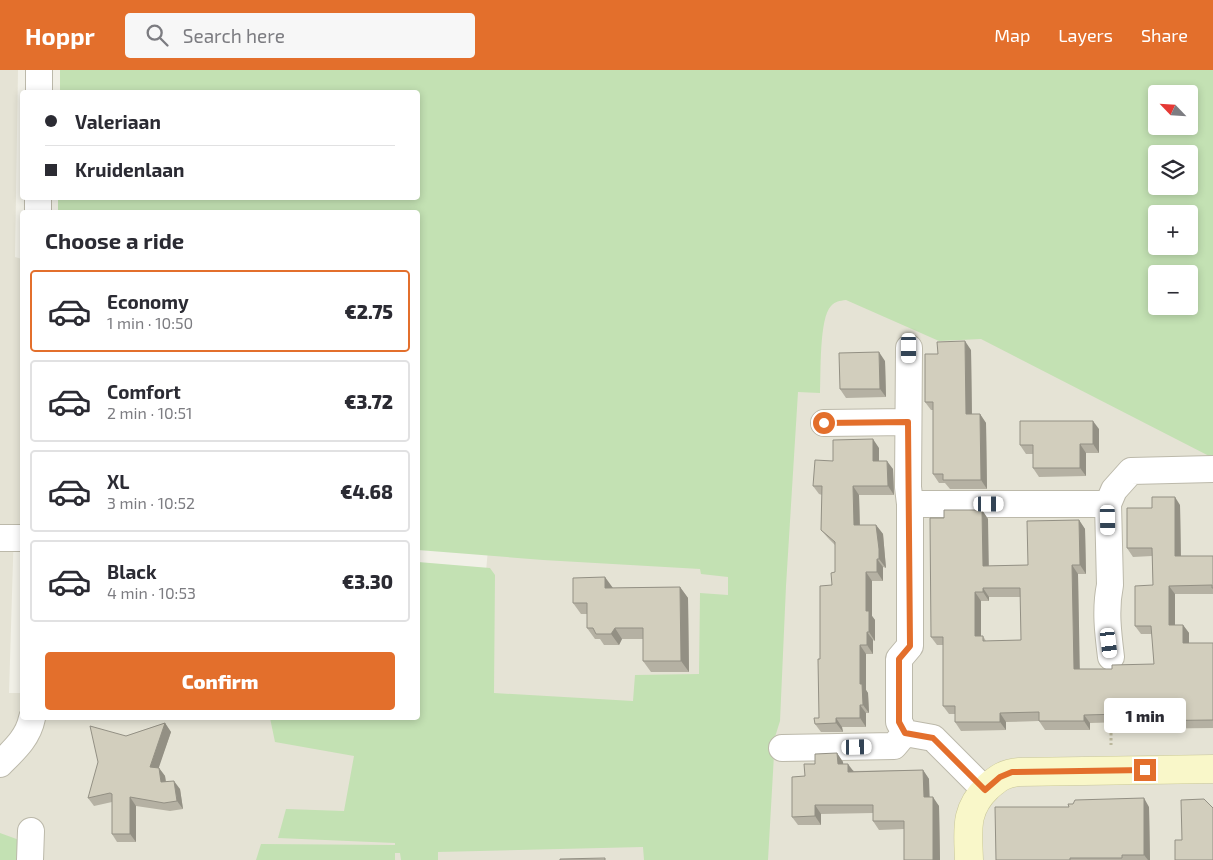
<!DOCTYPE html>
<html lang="en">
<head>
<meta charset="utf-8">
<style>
	body { margin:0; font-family:"Exo 2",sans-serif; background:#f7f7f7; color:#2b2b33; height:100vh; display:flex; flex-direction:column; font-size:19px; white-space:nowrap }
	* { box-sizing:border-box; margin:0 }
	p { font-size:16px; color:#7c7c81 }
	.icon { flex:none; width:28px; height:28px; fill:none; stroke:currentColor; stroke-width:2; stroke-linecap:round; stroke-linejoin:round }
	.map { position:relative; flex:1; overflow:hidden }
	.panel { position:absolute; left:20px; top:140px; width:400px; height:510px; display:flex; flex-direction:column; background:#fff; border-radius:5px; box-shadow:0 2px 8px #0003 }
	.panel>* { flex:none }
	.hud { position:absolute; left:20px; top:20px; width:400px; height:110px; border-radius:5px; box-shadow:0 2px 8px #0003; display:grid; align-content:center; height:110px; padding:0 25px; background:#fff }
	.needle { width:32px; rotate:295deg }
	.controls { position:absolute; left:1148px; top:15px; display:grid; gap:10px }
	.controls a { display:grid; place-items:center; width:50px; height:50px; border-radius:5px; background:#fff; box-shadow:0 2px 8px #0003; font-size:25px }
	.end { position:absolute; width:22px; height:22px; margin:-11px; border:6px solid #e36f2c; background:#fff; box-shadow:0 0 0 2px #fff }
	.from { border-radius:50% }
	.bubble { position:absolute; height:35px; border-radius:5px; background:#fff; box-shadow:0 2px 8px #0003; font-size:16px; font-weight:800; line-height:35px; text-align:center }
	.car { position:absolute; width:15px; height:30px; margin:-15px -8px; border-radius:6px; box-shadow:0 0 4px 1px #0007; background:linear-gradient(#fff 24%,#345 0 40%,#fff 0 76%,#345 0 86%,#fff 0) }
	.hud b { display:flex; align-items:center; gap:18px; height:48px; font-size:19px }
	.hud b+b { border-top:1px solid #e1e1e2 }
	.hud i { width:12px; height:12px; background:#2b2b33 }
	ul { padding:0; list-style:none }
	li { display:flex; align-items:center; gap:15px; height:82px; margin:0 10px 8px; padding:0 15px; border:2px solid #e1e1e2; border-radius:5px }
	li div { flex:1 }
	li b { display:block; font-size:19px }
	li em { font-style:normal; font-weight:800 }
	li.on { border-color:#e36f2c }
	li>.icon { width:45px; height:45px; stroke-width:1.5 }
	h2 { padding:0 25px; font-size:22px; line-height:60px }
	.button { display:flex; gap:10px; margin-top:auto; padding:10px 25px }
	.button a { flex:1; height:58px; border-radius:5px; background:#e36f2c; color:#fff; font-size:20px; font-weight:800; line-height:58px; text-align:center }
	header { display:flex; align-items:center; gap:30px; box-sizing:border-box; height:70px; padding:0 25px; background:#e36f2c; color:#fff }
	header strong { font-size:24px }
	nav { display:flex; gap:28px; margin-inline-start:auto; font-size:18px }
	.search { width:350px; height:45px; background:#f7f7f7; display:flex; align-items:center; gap:12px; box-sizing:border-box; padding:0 18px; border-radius:5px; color:#7c7c81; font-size:19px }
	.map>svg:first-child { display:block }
	.residential { fill:#e5e3d5 }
	.green { fill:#c3e1b3; fill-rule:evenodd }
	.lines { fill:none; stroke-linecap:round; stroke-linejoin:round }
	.street-casing { stroke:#bcb9aa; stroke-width:28 }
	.secondary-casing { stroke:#c9c798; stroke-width:29 }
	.path { stroke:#bcb89d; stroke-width:3; stroke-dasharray:2.5 2.5; stroke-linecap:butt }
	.street { stroke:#fff; stroke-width:26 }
	.secondary { stroke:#f9f7c9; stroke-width:28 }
	.wall { fill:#b5b1a3; fill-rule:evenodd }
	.shaded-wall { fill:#939084 }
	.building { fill:#d2cebd; stroke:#939084; fill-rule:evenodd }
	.route { stroke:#e36f2c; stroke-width:6 }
</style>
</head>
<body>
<header>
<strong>Hoppr</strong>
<div class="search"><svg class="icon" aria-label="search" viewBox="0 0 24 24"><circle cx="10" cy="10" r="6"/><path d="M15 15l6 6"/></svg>Search here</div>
<nav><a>Map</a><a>Layers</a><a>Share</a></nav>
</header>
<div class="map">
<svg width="1213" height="790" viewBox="0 0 1213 790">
	<rect width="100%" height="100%" fill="#f1f0e7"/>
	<path class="residential" d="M0,0H18L15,187L22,189V459L14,458L9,623H22V648H418L475,626L488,479L799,163L1213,358V790H0Z"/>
	<path class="green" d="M60,0H1213V388L981,269L939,271L846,230C839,231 836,231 831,236C819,248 821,304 820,323L798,322L786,516L780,651L775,667L768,790H644L643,777L438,782V790H401L400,783H395V790H256L261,774L395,775V773L278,768L286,739L344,741L354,686L275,672L270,648H418V492L490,498L495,505L494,623L633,631L635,605L699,604L700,523L728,525V507L701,504L700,499L543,490L418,480V142H58V128H418V22H60ZM1156,24H1189V56H1156ZM1156,84H1189V116H1156ZM1156,144H1189V176H1156ZM1156,204H1189V236H1156Z
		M0,763L22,771V790H0Z"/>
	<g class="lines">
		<defs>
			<path id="street" d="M39,22V0
				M38,142V128
				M909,278L908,417L910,434
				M824,353L908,352
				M1108,434L1110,515C1105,539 1108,563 1111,587
				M0,468H22
				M782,678L894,676L905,663
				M0,694C14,680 28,668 32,648
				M985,720L933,668L905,663L899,652V589L910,576V434H1108L1114,420L1131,401L1213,399
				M30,790L31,761"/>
			<path id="secondary" d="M969,790C968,760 964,740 988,717C998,708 1005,703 1019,702L1213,699"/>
		</defs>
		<use href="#street" class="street-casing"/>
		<use href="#secondary" class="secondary-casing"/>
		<path class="path" d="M1111,648V675"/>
		<use href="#street" class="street"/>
		<use href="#secondary" class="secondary"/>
	</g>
	<path class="wall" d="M971,280L972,344H980L986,353L987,419H950L945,413H939L933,404V340H931L925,332L938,284Z
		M885,291L886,327L846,328L840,319Z
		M1099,359V383H1086V406L1039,407L1033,398V384H1026L1020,375Z
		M879,378V391L893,399L894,425H859L860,455H876L883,464L885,487L886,498L883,497V511H872V546L875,550V571L873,570V584H866V620L868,623L869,643H866V657H842L843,662H821L815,654L819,648L820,589L832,515L835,502V475L828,468L821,460L822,425L819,424L813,416L833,391Z
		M1180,435L1181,486H1213V524H1175V555H1183L1189,563V573H1213V658L1129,659L1124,652L1090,653V660H1045L1039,651L1006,652V660L961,661L955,652V644H949L943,636V575H937L931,567L944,448L982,440L988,449V496L1028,495L1079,450L1085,459L1086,504H1078L1079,599H1112L1154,594L1152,564H1141L1135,556L1153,515L1152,486L1133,487L1127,478L1152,438ZM989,527H1021V570L986,571L983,566H981V531H989Z
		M680,517L688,528L689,602H651L643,591V569H622L619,575H604L600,569H595L587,558V544H581L573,533L613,518Z
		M165,653L171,662L158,698H159L165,706L166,712L180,719L183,739L170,741L136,736V772H117L112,764V732L94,736L88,728L126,666Z
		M837,683L843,692V694L854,701L923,700L929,709V727L939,736L940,790H904V759L879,760L873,751V743L821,744V755H798L792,747L805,706L815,694Z
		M1069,737H1149L1150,790H996Z"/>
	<path class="shaded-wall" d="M965,271L971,280L972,353L966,344Z
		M879,282L885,291L886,327L880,319Z
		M980,344L986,353L987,419L981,410Z
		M1093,351L1099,359V383L1093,374Z
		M873,369L879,378V400L873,391Z
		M1080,374L1086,383V406L1080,398Z
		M887,391L893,399L894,425L888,416Z
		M853,416L859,425L860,464L854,455Z
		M1175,427L1180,435L1181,494L1175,486Z
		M982,440L988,449L989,505L983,496Z
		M1079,450L1085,459L1086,504L1080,495Z
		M876,455L883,464L885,487L886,498L879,489Z
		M877,489L883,497V511L877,502Z
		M1072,495L1078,504L1080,608L1074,599Z
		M866,502L872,511V546L875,550V571L869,562L866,541Z
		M605,507L613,518H605Z
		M1169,516L1175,524V563L1169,555Z
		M680,517L688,528L689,602L681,591Z
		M983,518L989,527V531L983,522Z
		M975,522L981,531V575L975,566Z
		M1183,555L1189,563V582L1183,573Z
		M615,558L622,569L619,575L611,564Z
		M867,562L873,570V584L867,575Z
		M860,575L866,584V620L868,623L869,643L863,635L860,614Z
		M860,635L866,643V657L860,648Z
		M1000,643L1006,652V660L1000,652Z
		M1084,645L1090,653V660L1084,651Z
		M836,648L842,657L843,662L836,653Z
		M165,653L171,662L156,706L150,697Z
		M837,683L843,692L844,702L838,694Z
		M848,694L854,702H848Z
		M159,698L165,706L167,721L161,712Z
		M923,700L929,709L930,736L924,727Z
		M174,711L180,719L183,739L177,731Z
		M130,727L136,736V772L130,764Z
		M933,727L939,736L940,790H933Z
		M1144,728L1149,737L1150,790H1148L1144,785Z
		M815,735L821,744V755L815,746Z"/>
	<path class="building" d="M965,271L966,344H980L981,410H943V404H933V332H925V284H938L937,272Z
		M879,282L880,319H840L839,283Z
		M1020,351H1093V374H1080V398H1033V375H1020Z
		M873,369V391H887L888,416H853L854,455H876L879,479V489H877V502H866V541H869V562H867V575H860V614H862L863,635H860V648H836V653L815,654L814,648H819L818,589H820V516L832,515L831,503L835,502V472L821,460L822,416H813L815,390L833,391V370Z
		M1152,427H1175V486H1213V518H1212V515L1169,516V555H1183V573H1213V650L1123,651V644L1084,645V651H1039V642L1000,643V652H955V636H943V567H931L930,448H944V440H982L983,496L1028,495L1027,451L1079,450L1080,495H1072L1074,599H1112V595L1154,594L1151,556H1135V516L1153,515L1152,478H1127V438H1152ZM983,518H1020L1021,570L983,571V566H975V522H983Z
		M605,507V518L680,517L681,591H643V558H615L611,564H596L593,558H587V533H573V508Z
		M165,653L150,697L159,698L161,712L174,711L177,731L164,733L130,727V764H112V724L110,723L88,728L98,692L90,656L126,666Z
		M837,683L838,694H848V702L923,700L924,727H933V790H904V751H873V735H815V746L792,747V707L805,706L804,694H815V684Z
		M1144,728V785H1122V788H1070V790H996L995,737H1069L1068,734H1073L1075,730Z
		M1204,729L1213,738V790H1175V770H1182L1181,730Z
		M605,788V790H560V789Z"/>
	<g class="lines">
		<path class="route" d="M824,353L908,352L910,576L899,589V652L905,663L933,668L985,720L1000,707L1012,702L1145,700"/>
	</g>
</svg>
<div class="controls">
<a><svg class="needle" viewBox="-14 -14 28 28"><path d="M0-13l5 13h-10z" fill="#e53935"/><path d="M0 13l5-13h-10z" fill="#7c7c81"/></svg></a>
<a><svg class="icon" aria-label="layers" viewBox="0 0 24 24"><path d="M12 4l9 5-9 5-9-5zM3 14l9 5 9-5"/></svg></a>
<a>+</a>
<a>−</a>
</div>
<i class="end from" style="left:824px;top:353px"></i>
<i class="end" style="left:1145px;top:700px"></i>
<div class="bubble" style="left:1104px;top:628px;width:82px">1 min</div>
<i class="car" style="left:909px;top:278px;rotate:180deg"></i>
<i class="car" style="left:989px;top:434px;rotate:90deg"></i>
<i class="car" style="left:1108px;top:450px;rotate:179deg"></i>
<i class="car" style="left:1109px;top:573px;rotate:173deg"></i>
<i class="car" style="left:857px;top:677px;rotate:89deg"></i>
<div class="hud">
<b><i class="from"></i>Valeriaan</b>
<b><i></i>Kruidenlaan</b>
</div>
<section class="panel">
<h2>Choose a ride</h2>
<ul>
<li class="on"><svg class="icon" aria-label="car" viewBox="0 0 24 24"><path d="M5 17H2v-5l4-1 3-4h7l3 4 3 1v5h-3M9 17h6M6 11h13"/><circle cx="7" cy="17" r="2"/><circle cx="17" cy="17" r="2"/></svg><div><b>Economy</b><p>1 min · 10:50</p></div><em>€2.75</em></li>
<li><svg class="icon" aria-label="car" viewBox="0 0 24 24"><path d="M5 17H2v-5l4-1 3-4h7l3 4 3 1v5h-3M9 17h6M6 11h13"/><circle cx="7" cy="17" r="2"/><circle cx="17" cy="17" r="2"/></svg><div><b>Comfort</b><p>2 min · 10:51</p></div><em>€3.72</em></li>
<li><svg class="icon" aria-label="car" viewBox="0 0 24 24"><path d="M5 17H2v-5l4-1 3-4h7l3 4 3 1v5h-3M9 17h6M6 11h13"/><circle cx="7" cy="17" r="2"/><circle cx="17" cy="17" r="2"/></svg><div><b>XL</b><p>3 min · 10:52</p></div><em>€4.68</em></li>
<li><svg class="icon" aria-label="car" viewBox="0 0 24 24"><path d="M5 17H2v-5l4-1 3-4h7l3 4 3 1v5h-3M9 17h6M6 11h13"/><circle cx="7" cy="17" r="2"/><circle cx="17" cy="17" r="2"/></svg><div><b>Black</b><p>4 min · 10:53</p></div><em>€3.30</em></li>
</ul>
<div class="button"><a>Confirm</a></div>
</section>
</div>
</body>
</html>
